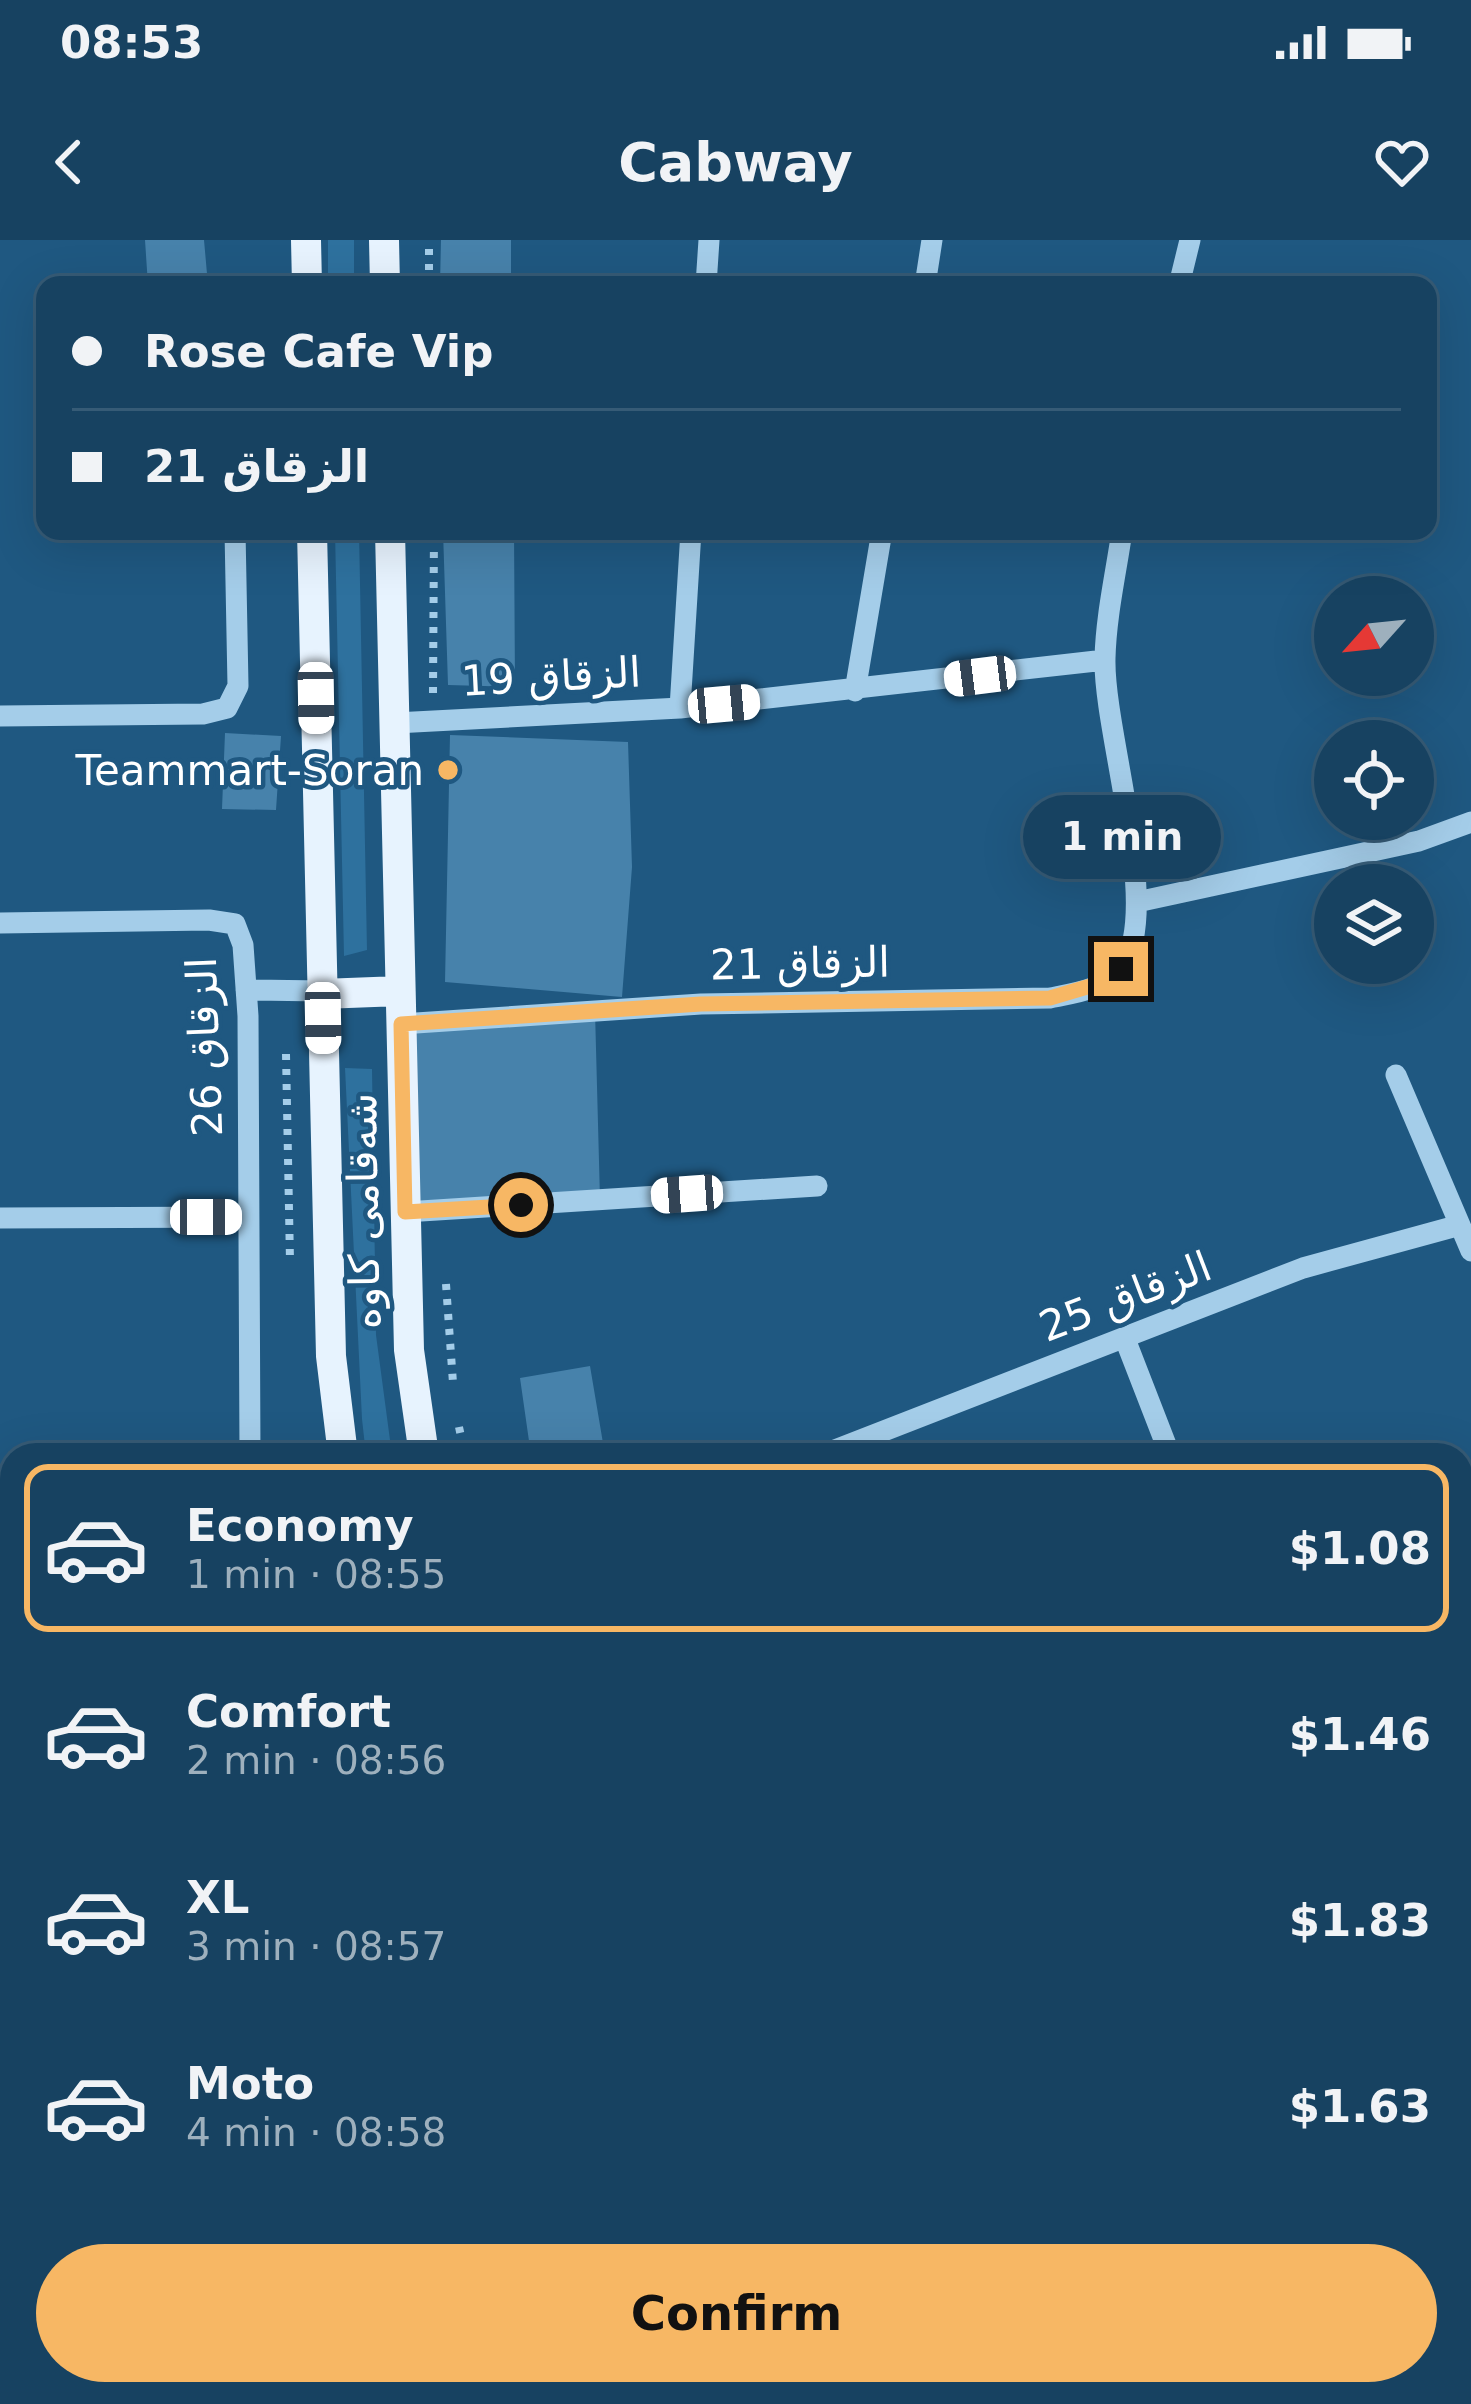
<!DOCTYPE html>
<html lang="en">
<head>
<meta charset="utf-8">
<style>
	body { margin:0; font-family:"DejaVu Sans",Cairo,sans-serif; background:#244d6a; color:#f1f3f6; height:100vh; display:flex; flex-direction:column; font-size:45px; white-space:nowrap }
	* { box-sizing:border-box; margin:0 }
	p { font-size:39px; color:#9eb0bd }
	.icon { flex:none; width:66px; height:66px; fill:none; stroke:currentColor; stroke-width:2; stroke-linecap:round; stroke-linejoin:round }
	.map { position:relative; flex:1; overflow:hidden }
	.panel { position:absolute; left:0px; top:1203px; width:1473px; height:963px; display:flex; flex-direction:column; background:#174261; border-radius:36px 36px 0 0; box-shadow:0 12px 48px #0002,0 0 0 3px #365b76 }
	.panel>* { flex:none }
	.top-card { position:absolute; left:36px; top:36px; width:1401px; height:264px; border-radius:24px; box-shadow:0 12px 48px #0002,0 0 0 3px #365b76; display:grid; align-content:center; height:264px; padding:0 36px; background:#174261 }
	.needle { width:78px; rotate:243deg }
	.buttons { position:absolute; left:1314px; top:336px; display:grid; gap:24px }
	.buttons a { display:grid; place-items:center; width:120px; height:120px; border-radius:50%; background:#174261; box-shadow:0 12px 48px #0002,0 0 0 3px #365b76; font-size:60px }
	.end { position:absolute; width:54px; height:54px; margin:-27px; border:15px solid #f7b764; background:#111; box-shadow:0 0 0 6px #111 }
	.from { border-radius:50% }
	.bubble { position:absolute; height:84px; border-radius:42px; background:#174261; box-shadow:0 12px 48px #0002,0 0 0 3px #365b76; font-size:39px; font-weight:800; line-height:84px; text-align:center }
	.car { position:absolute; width:36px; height:72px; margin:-36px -18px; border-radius:15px; box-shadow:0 0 9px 3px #0007; background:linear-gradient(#fff 24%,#345 0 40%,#fff 0 76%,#345 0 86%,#fff 0) }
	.top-card b { display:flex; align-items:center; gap:42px; height:114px; font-size:45px }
	.top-card b+b { border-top:3px solid #365b76 }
	.top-card i { width:30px; height:30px; background:#f1f3f6 }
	ul { padding:21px 0 0; list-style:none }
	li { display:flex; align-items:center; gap:36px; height:168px; margin:0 24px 18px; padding:0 12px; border:6px solid transparent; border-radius:24px }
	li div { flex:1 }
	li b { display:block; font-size:45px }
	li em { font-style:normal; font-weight:800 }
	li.on { border-color:#f7b764 }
	li>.icon { width:108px; height:108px; stroke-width:1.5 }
	.primary-button { display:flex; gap:24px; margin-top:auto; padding:24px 36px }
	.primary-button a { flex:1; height:138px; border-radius:72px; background:#f7b764; color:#111; font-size:48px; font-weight:800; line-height:138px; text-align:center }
	.status { display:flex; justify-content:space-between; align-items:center; height:84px; padding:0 60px; background:#174261; direction:ltr }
	.status svg { height:33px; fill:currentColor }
	header { display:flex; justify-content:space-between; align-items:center; height:156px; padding:0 36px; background:#174261; font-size:54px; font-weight:800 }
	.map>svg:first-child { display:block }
	.green { fill:#2e719e }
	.building { fill:#4782ab }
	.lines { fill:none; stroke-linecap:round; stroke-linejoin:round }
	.path { stroke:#a4cde9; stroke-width:8; stroke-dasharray:6 9; stroke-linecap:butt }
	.minor { stroke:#a4cde9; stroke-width:21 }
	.major { stroke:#e7f3fe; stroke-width:30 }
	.route { stroke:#f7b764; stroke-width:15 }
	.poi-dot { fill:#f7b764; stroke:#1f5881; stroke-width:4.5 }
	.labels { text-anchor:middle; stroke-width:9; stroke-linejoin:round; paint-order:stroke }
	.street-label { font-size:42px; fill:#fff; stroke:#1f5881 }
	.poi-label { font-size:42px; fill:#fff; stroke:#1f5881; text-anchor:end }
</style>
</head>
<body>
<div class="status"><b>08:53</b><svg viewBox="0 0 49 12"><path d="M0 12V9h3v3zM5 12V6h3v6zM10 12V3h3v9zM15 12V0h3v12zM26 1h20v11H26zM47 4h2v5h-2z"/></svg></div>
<header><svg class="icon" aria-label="back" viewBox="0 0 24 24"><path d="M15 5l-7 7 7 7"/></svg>Cabway<svg class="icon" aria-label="heart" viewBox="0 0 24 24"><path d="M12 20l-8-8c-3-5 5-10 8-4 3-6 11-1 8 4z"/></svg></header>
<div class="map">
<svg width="1471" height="2164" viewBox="0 0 1471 2164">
	<rect width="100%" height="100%" fill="#1f5881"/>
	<path class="green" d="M328,0H354V45H328Z
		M335,291H359L367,710L344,716Z
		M345,828L372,829L376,1095L392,1215H366L362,1179Z"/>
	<path class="building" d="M145,0H204L208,45H148Z
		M441,0H511V45H440Z
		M443,291H514L515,447L448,445Z
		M225,493L281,496L276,570L222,569Z
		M450,495L628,502L632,627L622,757L445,742Z
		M595,771L600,959L409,967L401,784Z
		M590,1126L605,1215H531L520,1138Z
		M28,2154H122L128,2164H11Z"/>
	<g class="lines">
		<path class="path" d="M429,45V0
			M433,453L434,291
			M286,814L290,1021
			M446,1044L453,1143
			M459,1187L465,1215
			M789,2154L795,2164"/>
		<path class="minor" d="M706,45L709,0
			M925,45L932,0
			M1179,45L1190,0
			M855,451L882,291
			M680,468L691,291
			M0,476L203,474L227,468L238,446L235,291
			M395,483L680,468L1105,420
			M1137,662L1419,601L1471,582
			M0,683L209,680L235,684L243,705L248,776L250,1215
			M246,750L322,751
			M401,784L701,764L1050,758C1075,753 1108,749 1123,726C1162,667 1103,492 1105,418C1106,376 1116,333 1122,291
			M1396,835L1471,1011
			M405,972L817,946
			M0,978L248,977
			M1125,1099L1170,1215
			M822,1215L1303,1028L1460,985
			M0,1279L12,1280
			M1461,1283L1471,1278
			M0,1634L12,1635
			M0,1754L12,1749
			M993,2154L1002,2164
			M1295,2154L1304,2164"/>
		<path class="major" d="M306,0L307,45
			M384,0L385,45
			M312,291L331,1116L343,1215
			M390,291L409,1110L424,1215
			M322,754L400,751
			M644,2154L649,2164
			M732,2154L737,2164"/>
	</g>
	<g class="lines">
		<path class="route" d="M521,965L405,972L401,784L701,764L1050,758L1104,742L1121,729"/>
	</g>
	<circle class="poi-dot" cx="448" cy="530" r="12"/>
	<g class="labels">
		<g class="street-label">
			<text transform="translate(551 436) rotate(-3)" y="15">الزقاق 19</text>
			<text transform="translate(800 723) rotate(-1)" y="15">الزقاق 21</text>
			<text transform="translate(204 807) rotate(-92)" y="15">الزقاق 26</text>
			<text transform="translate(363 971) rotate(-91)" y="15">شەقامی کاوە</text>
			<text transform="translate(1125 1056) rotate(-21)" y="15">الزقاق 25</text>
		</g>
		<g class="poi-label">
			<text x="424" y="545">Teammart-Soran</text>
		</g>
	</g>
</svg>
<div class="buttons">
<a><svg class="needle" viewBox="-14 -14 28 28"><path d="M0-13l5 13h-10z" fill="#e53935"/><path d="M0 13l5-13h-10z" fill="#9eb0bd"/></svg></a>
<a><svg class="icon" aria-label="locate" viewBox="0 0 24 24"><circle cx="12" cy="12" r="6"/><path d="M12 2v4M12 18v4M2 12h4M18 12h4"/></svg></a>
<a><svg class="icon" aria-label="layers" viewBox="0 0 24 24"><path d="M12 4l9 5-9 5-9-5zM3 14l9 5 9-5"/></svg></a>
</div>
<i class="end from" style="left:521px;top:965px"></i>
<i class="end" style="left:1121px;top:729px"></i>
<div class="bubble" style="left:1023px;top:555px;width:198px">1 min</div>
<i class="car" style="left:980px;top:436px;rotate:263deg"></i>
<i class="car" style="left:316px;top:458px;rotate:179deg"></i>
<i class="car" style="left:724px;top:464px;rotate:85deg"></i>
<i class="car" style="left:323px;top:778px;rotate:179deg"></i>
<i class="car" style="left:687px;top:954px;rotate:266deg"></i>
<i class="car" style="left:206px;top:977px;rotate:90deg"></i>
<div class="top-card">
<b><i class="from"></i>Rose Cafe Vip</b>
<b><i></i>الزقاق 21</b>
</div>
<section class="panel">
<ul>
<li class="on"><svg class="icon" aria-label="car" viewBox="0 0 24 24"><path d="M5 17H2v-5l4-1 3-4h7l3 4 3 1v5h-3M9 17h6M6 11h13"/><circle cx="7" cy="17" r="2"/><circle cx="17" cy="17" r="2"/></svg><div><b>Economy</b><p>1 min · 08:55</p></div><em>$1.08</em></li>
<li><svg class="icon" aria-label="car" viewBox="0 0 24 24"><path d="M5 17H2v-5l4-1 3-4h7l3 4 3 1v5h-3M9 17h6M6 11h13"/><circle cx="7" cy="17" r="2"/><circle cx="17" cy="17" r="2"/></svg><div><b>Comfort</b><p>2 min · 08:56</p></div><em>$1.46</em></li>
<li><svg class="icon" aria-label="car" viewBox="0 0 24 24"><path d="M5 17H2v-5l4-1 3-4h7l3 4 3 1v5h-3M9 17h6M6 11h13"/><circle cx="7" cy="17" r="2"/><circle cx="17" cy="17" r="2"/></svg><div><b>XL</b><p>3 min · 08:57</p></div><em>$1.83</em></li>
<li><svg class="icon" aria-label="car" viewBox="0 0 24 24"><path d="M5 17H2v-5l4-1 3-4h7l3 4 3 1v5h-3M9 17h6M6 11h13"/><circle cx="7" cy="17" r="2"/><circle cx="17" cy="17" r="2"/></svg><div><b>Moto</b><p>4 min · 08:58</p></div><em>$1.63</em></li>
</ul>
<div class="primary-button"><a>Confirm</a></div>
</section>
</div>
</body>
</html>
